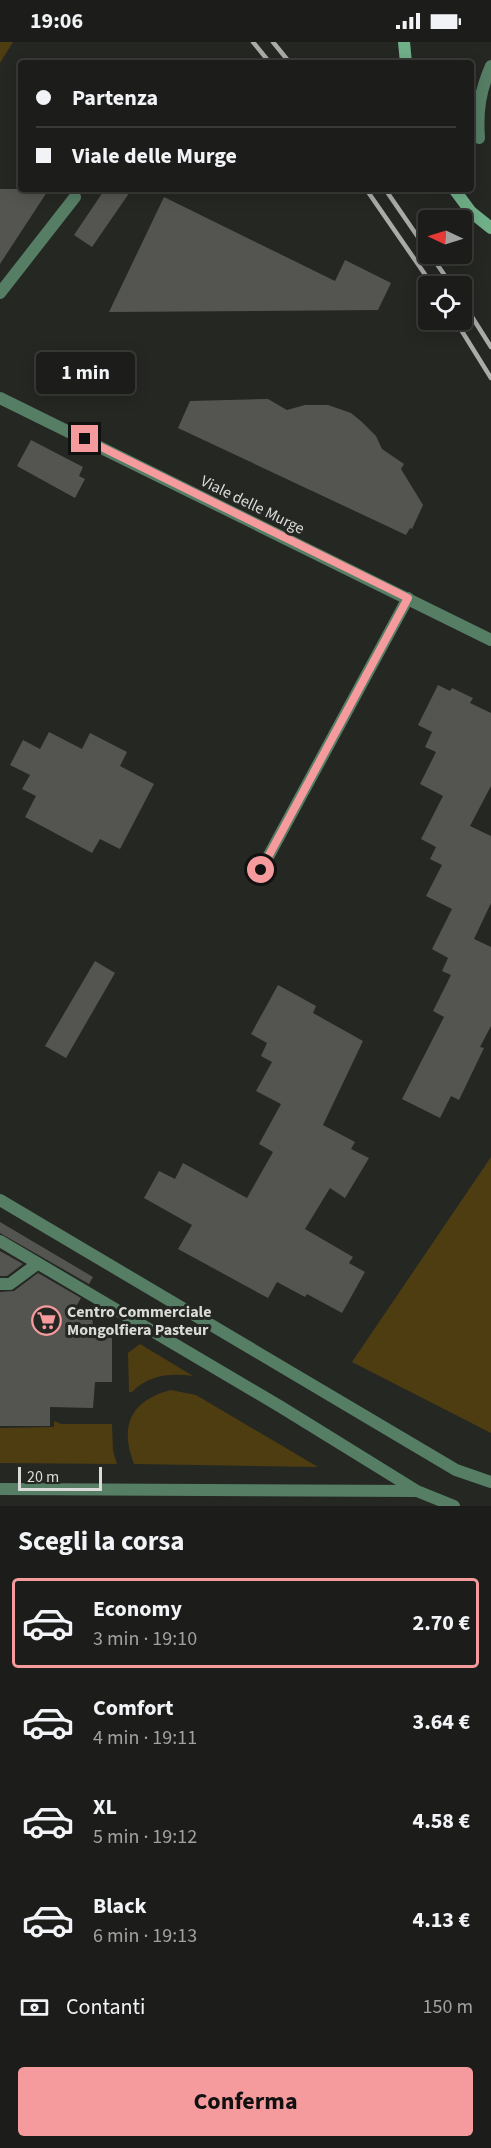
<!DOCTYPE html>
<html lang="it">
<head>
<meta charset="utf-8">
<style>
	body { margin:0; font-family:"Source Sans 3",sans-serif; background:#252623; color:#f1f3f6; height:100vh; display:flex; flex-direction:column; font-size:22px; white-space:nowrap }
	* { box-sizing:border-box; margin:0 }
	p { font-size:20px; color:#a0a2a2 }
	.icon { flex:none; width:33px; height:33px; fill:none; stroke:currentColor; stroke-width:2; stroke-linecap:round; stroke-linejoin:round }
	.map { position:relative; height:1464px; overflow:hidden }
	.side { display:flex; flex-direction:column; background:#1c1d1a; flex:1 }
	.side>* { flex:none }
	.top-card { position:absolute; left:18px; top:18px; width:456px; height:132px; border-radius:6px; box-shadow:0 3px 15px #0003,0 0 0 2px #3a3b39; display:grid; align-content:center; height:132px; padding:0 18px; background:#1c1d1a }
	.needle { width:39px; rotate:274deg }
	.fabs { position:absolute; left:418px; top:168px; display:grid; gap:12px }
	.fabs a { display:grid; place-items:center; width:54px; height:54px; border-radius:6px; background:#1c1d1a; box-shadow:0 3px 15px #0003,0 0 0 2px #3a3b39; font-size:30px }
	.scale { position:absolute; left:18px; bottom:15px; width:84px; box-sizing:border-box; padding-left:6px; border:3px solid #dbdcda; border-top:0; font-size:16px; line-height:21px; white-space:nowrap; color:#dbdcda; -webkit-text-stroke:4px #252723; paint-order:stroke }
	.end { position:absolute; width:27px; height:27px; margin:-14px; border:8px solid #f59b9d; background:#111; box-shadow:0 0 0 3px #111 }
	.from { border-radius:50% }
	.bubble { position:absolute; height:42px; border-radius:6px; background:#1c1d1a; box-shadow:0 3px 15px #0003,0 0 0 2px #3a3b39; font-size:20px; font-weight:700; line-height:42px; text-align:center }
	.top-card b { display:flex; align-items:center; gap:21px; height:57px; font-size:22px }
	.top-card b+b { border-top:2px solid #3a3b39 }
	.top-card i { width:15px; height:15px; background:#f1f3f6 }
	ul { padding:0; list-style:none }
	li { display:flex; align-items:center; gap:18px; height:90px; margin:0 12px 9px; padding:0 6px; border:3px solid transparent; border-radius:6px }
	li div { flex:1 }
	li b { display:block; font-size:22px }
	li em { font-style:normal; font-weight:700 }
	li.on { border-color:#f59b9d }
	li>.icon { width:54px; height:54px; stroke-width:1.5 }
	h2 { padding:0 18px; font-size:27px; line-height:72px }
	.pay { display:flex; align-items:center; gap:15px; height:66px; padding:0 18px; font-size:22px }
	.pay p { margin-inline-start:auto }
	.button { display:flex; gap:12px; margin-top:auto; padding:12px 18px }
	.button a { flex:1; height:69px; border-radius:6px; background:#f59b9d; color:#111; font-size:24px; font-weight:700; line-height:69px; text-align:center }
	.status { display:flex; justify-content:space-between; align-items:center; height:42px; padding:0 30px; background:#1c1d1a; direction:ltr }
	.status svg { height:16px; fill:currentColor }
	.map>svg:first-child { display:block }
	.green { fill:#4e3d10 }
	.building { fill:#545550 }
	.lines { fill:none; stroke-linecap:round; stroke-linejoin:round }
	.lane { stroke:#567e65; stroke-width:12 }
	.street { stroke:#567e65; stroke-width:12 }
	.secondary { stroke:#70b089; stroke-width:12 }
	.rail { stroke:#abacaa; stroke-width:4.5 }
	.route { stroke:#f59b9d; stroke-width:8 }
	.labels { text-anchor:middle; stroke-width:6; stroke-linejoin:round; paint-order:stroke }
	.street-label { font-size:16px; fill:#dbdcda; stroke:#252723 }
	.poi-label { font-size:16px; font-weight:bold; fill:#dbdcda; stroke:#252723; text-anchor:start }
</style>
</head>
<body>
<div class="status"><b>19:06</b><svg viewBox="0 0 49 12"><path d="M0 12V9h3v3zM5 12V6h3v6zM10 12V3h3v9zM15 12V0h3v12zM26 1h20v11H26zM47 4h2v5h-2z"/></svg></div>
<div class="map">
<svg width="491" height="1464" viewBox="0 0 491 1464">
	<rect width="100%" height="100%" fill="#252723"/>
	<path class="green" d="M0,0H13L0,21Z
		M491,1115V1391L352,1320Z
		M140,1302L193,1334C170,1331 149,1333 132,1350H129L128,1311Z
		M171,1348L196,1353L318,1425L134,1422C119,1384 131,1358 171,1348Z
		M54,1379L61,1382H112L113,1409L117,1422L0,1421V1386L54,1385Z"/>
	<path class="building" d="M0,147H49L0,222Z
		M105,147H132L92,205L74,193Z
		M164,155L335,239L345,218L391,241L378,268L109,270Z
		M268,357L287,368L305,363H328L351,371L362,380L376,394L382,407L404,422L401,427L423,463L412,487L410,486L406,493L178,386L190,359Z
		M31,398L83,425L79,434L85,437L75,456L17,424Z
		M438,643L450,649L452,646L473,656L470,661L491,671V744L470,784L491,794V861L474,897L491,905V984L480,1005L484,1006L459,1058L451,1054L440,1076L402,1057L444,975L433,969L451,933L442,929L448,916L432,907L452,867L426,854L442,823L430,817L436,805L421,797L443,754L420,742L436,710L425,705L432,690L418,683Z
		M49,690L82,707L90,691L127,710L120,724L154,742L120,807L100,797L92,811L25,775L36,754L22,747L30,733L10,723L23,698L40,707Z
		M95,919L115,931L66,1016L45,1004Z
		M278,943L316,964L313,971L363,999L323,1083L355,1100L351,1107L369,1116L345,1156L330,1146L305,1187L353,1215L349,1221L365,1230L342,1271L307,1252L305,1255L277,1240L268,1256L178,1207L192,1183L144,1156L159,1129L175,1137L183,1121L247,1156L273,1110L259,1102L281,1062L256,1049L272,1020L261,1014L267,1001L251,992Z
		M0,1180L93,1235L89,1242L0,1191Z
		M0,1209L23,1222L7,1234H0Z
		M38,1231L81,1256L75,1266L92,1273L93,1284L112,1285V1340H95L93,1366L50,1365V1384H0V1250L14,1249Z"/>
	<g class="lines">
		<path class="lane" d="M479,96C477,69 480,49 491,24
			M0,251L75,155
			M261,828L408,556
			M0,1158L456,1428L491,1440
			M0,1199L281,1365L417,1449
			M0,1242H10L37,1222
			M0,1447L417,1449L454,1464"/>
		<path class="street" d="M0,356L491,598"/>
		<path class="secondary" d="M404,0L406,21
			M454,147L471,170L491,186"/>
		<path class="rail" d="M253,0L270,21
			M273,0L290,21
			M366,147L433,244
			M385,147L429,211
			M430,212L452,244
			M462,259L491,305
			M455,278L491,336"/>
	</g>
	<g class="lines">
		<path class="route" d="M85,397L408,556L261,828"/>
	</g>
	<defs>
		<symbol id="supermarket-ring" viewBox="-11 -11 22 22"><circle r="9.5" fill="#252723" stroke="#f59b9d" stroke-width="1.5"/><path d="M-6-5.5h2.5l.6 2H6L4.5 2H-2.5L-4.4-4H-6ZM-1.5 3.2a1.3 1.3 0 1 0 .1 0ZM3 3.2a1.3 1.3 0 1 0 .1 0Z" fill="#f59b9d"/></symbol>
	</defs>
	<g fill-rule="evenodd">
		<use href="#supermarket-ring" x="30" y="1262" width="33" height="33"/>
	</g>
	<g class="labels">
		<g class="street-label">
			<text transform="translate(253 462) rotate(26)" y="6">Viale delle Murge</text>
		</g>
		<g class="poi-label">
			<text x="67" y="1275">Centro Commerciale<tspan x="67" dy="18">Mongolfiera Pasteur</tspan></text>
		</g>
	</g>
</svg>
<div class="fabs">
<a><svg class="needle" viewBox="-14 -14 28 28"><path d="M0-13l5 13h-10z" fill="#e53935"/><path d="M0 13l5-13h-10z" fill="#a0a2a2"/></svg></a>
<a><svg class="icon" aria-label="locate" viewBox="0 0 24 24"><circle cx="12" cy="12" r="6"/><path d="M12 2v4M12 18v4M2 12h4M18 12h4"/></svg></a>
</div>
<div class="scale">20 m</div>
<i class="end from" style="left:261px;top:828px"></i>
<i class="end" style="left:85px;top:397px"></i>
<div class="bubble" style="left:36px;top:310px;width:99px">1 min</div>
<div class="top-card">
<b><i class="from"></i>Partenza</b>
<b><i></i>Viale delle Murge</b>
</div>
</div>
<section class="side">
<h2>Scegli la corsa</h2>
<ul>
<li class="on"><svg class="icon" aria-label="car" viewBox="0 0 24 24"><path d="M5 17H2v-5l4-1 3-4h7l3 4 3 1v5h-3M9 17h6M6 11h13"/><circle cx="7" cy="17" r="2"/><circle cx="17" cy="17" r="2"/></svg><div><b>Economy</b><p>3 min · 19:10</p></div><em>2.70 €</em></li>
<li><svg class="icon" aria-label="car" viewBox="0 0 24 24"><path d="M5 17H2v-5l4-1 3-4h7l3 4 3 1v5h-3M9 17h6M6 11h13"/><circle cx="7" cy="17" r="2"/><circle cx="17" cy="17" r="2"/></svg><div><b>Comfort</b><p>4 min · 19:11</p></div><em>3.64 €</em></li>
<li><svg class="icon" aria-label="car" viewBox="0 0 24 24"><path d="M5 17H2v-5l4-1 3-4h7l3 4 3 1v5h-3M9 17h6M6 11h13"/><circle cx="7" cy="17" r="2"/><circle cx="17" cy="17" r="2"/></svg><div><b>XL</b><p>5 min · 19:12</p></div><em>4.58 €</em></li>
<li><svg class="icon" aria-label="car" viewBox="0 0 24 24"><path d="M5 17H2v-5l4-1 3-4h7l3 4 3 1v5h-3M9 17h6M6 11h13"/><circle cx="7" cy="17" r="2"/><circle cx="17" cy="17" r="2"/></svg><div><b>Black</b><p>6 min · 19:13</p></div><em>4.13 €</em></li>
</ul>
<div class="pay"><svg class="icon" aria-label="cash" viewBox="0 0 24 24"><path d="M3 7h18v10H3z"/><circle cx="12" cy="12" r="2"/></svg>Contanti<p>150 m</p></div>
<div class="button"><a>Conferma</a></div>
</section>
</body>
</html>
